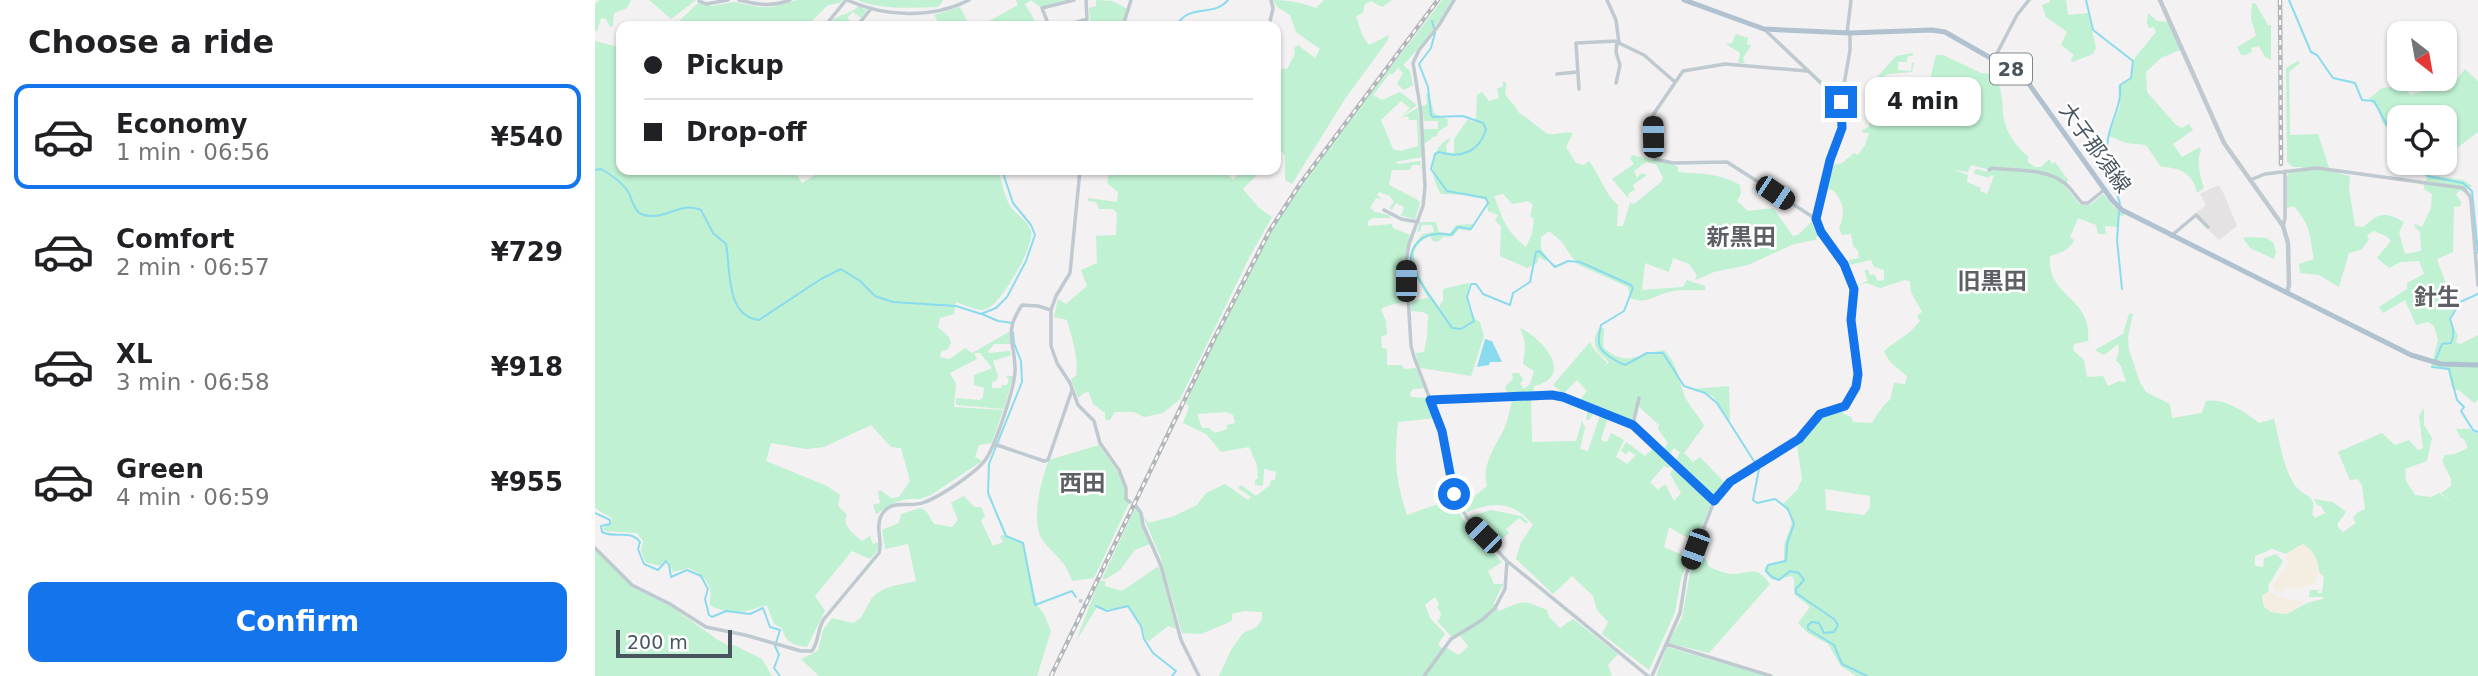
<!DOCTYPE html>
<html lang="en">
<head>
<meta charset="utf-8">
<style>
	body { margin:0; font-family:"DejaVu Sans","Noto Sans JP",sans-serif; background:#f6f6f6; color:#202124; height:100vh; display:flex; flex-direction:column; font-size:26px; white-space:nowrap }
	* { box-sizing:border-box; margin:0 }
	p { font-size:23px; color:#757577 }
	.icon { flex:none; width:38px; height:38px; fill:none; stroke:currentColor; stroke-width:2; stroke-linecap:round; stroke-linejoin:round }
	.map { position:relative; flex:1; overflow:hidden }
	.details { display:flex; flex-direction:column; background:#fff; width:595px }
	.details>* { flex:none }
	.banner { position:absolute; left:21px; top:21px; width:665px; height:154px; border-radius:14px; box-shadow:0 2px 5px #0004; display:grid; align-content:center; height:154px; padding:0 28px; background:#fff }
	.needle { width:46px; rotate:149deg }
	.controls { position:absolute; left:1792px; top:21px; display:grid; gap:14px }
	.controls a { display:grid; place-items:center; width:70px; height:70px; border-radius:14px; background:#fff; box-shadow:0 2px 5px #0004; font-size:35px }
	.scale { position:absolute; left:21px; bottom:18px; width:116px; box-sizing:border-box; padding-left:7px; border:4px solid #48555f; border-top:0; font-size:19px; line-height:24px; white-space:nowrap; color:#48555f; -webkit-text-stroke:5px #fff; paint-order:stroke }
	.end { position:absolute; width:32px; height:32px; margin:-16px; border:9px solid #1474eb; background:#fff; box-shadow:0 0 0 4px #fff }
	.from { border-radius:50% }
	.bubble { position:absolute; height:49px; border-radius:14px; background:#fff; box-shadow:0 2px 5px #0004; font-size:23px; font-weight:700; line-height:49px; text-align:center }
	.car { position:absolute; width:21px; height:42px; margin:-21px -10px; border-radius:9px; box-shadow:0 0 5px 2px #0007; background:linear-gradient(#222 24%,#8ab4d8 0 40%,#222 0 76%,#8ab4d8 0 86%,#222 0) }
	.banner b { display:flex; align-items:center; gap:24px; height:66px; font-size:26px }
	.banner b+b { border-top:2px solid #e0e0e0 }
	.banner i { width:18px; height:18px; background:#202124 }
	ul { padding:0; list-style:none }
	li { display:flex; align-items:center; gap:21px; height:105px; margin:0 14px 10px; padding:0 14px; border:4px solid transparent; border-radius:14px }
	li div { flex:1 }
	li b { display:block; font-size:26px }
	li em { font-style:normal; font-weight:700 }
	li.on { border-color:#1474eb }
	li>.icon { width:63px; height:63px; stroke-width:1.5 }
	h2 { padding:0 28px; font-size:32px; line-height:84px }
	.action { display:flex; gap:14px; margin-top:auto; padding:14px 28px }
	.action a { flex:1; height:80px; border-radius:14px; background:#1474eb; color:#fff; font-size:28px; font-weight:700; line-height:80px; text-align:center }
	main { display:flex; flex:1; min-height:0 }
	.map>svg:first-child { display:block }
	.education { fill:#e4e2e3 }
	.green { fill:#bff1d2; fill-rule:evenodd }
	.sand { fill:#f4eee2 }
	.water { fill:#8bdbef }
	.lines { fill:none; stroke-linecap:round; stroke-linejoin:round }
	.stream { stroke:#8bdbef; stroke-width:2 }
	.minor-tunnel { stroke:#c8cacc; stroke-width:3.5; stroke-dasharray:3.5 2; stroke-linecap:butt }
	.minor { stroke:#bfc9d0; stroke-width:3.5 }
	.tertiary { stroke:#bfc9d0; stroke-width:4.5 }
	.primary { stroke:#b0c1d0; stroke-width:5 }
	.rail-casing { stroke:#b3b6bb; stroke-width:4.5 }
	.rail { stroke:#fff; stroke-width:2; stroke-dasharray:5; stroke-linecap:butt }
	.route { stroke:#1474eb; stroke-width:9 }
	.labels { text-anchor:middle; stroke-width:5; stroke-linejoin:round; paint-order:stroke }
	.shield { fill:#fff; stroke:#7f888f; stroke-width:2 }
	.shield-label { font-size:19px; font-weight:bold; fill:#48555f }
	.street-label { font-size:21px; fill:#48555f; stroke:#fff }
	.neighbourhood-label { font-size:23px; font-weight:bold; fill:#5d6166; stroke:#fff }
</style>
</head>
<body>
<main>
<section class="details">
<h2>Choose a ride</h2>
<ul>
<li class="on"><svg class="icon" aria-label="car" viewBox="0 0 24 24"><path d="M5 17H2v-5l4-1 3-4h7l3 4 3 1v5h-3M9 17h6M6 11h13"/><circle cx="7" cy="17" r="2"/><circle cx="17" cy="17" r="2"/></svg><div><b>Economy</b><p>1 min · 06:56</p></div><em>¥540</em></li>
<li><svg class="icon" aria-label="car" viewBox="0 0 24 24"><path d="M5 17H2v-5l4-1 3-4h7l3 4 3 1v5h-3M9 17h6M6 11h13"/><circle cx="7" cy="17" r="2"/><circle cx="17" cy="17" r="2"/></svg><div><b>Comfort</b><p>2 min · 06:57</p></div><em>¥729</em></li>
<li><svg class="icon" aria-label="car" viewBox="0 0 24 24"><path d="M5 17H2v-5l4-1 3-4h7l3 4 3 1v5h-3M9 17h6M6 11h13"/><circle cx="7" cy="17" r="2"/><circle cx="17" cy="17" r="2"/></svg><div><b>XL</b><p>3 min · 06:58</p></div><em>¥918</em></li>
<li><svg class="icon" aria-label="car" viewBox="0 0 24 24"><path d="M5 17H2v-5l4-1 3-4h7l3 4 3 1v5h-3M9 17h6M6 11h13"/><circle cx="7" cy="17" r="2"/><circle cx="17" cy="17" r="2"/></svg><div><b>Green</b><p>4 min · 06:59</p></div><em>¥955</em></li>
</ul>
<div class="action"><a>Confirm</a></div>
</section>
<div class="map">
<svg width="1883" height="676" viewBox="0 0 1883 676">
	<rect width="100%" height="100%" fill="#f3f1f1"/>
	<path class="education" d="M1623,185L1628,192L1642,226L1624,240L1598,215L1611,205L1605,194Z"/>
	<path class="green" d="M5,0H36L32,8L19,13L18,26L15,27L11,19L6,18L2,31H0V4Z
		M54,0H101L76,19Z
		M202,0H247L245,3L233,5L212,26H87L82,23L103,3L117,6L139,2L164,7H178Z
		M262,0H348V1L343,7C316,8 287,10 262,0Z
		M421,0H470L445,7L436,0L430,4L443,26H428L426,24L422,26H385L423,5Z
		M501,0L517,1L533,9L526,26H504L503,22L495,21L494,8L501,6Z
		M678,0C694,0 707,3 721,8L729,0H797L787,7L776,1L770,4L768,12L761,17C765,27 767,38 774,45L794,35L793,40L750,99L697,184L690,180V156L681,145V70L685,72L688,68L692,69L700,54L699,48L703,45L720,58L725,49L701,32L695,15L682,7Z
		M847,0H856C850,15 819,56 808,65L815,71L818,85L809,90L802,84L808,73L803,68L797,75L795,73L778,95L787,100L805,92L822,105L806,117L815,108L806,101L786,120L798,149L806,151L823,146L822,120H814L813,116L806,118L824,107L827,157L800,162L804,164L825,161L828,172L825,165H817L815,170H797L794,185L823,200L825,203L820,219L804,215L807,214L809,207L801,203L797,210L794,208L799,202L795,196L784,192L782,195L787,199L781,198L775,208L780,212L794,215L796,218H778L773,221V226L797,224L798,228L815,235L808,264L810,301L789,307L786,310L791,321L792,335L786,336L787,348L792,349V365H806L810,369L821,368L829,388L818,389L815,393L816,397L832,398L841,418L803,422C799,459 800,479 812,515L857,499L868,519L907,562L893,571L899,584H908L899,603L904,611C931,600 926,600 952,610L954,617L965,628L978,619L1023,654L1013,665L1017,676H624L636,650L648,633L662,627L667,619V612L649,611L637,614V621L606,634L587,633L565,556L548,516L554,523L579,516L602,505L611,493L630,484L653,500L656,497L643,488L646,485L661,496L675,485L676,480H680L681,472L669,469L668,486L660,485V480L663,478L662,465L654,447L626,452L611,434L588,423L594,407L591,403C619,342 647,280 682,222C730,144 793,74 847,0ZM631,412L638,415L640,423L632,425V429L620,433L614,428H607L602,414ZM840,597L844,604L842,607L846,613L845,619L842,621L856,636H865L873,646L864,655L852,648L848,650L843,644L850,634L835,618L830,605Z
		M1455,0H1471L1473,15L1493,13L1501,48L1498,54L1477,62L1476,59L1479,55L1466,45L1472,32L1451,17L1447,5L1455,2Z
		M1657,3H1660L1673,25H1676V60L1670,57L1664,46L1656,48L1657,52L1650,55H1646L1642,47L1661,36L1656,18Z
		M263,6L272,10L266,18L258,12L252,18L260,25L259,26H232C243,12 253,17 263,6Z
		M365,7L374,25L372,26H346L339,15Z
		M1553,13L1562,21L1573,22L1585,50L1566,58L1551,72L1552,92L1581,125L1587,128L1594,124L1598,130L1578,144L1587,157L1605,147L1606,150C1601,161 1605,176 1609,188L1602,193C1598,173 1584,167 1566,167L1551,145L1531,143L1514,136L1525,106L1523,87L1536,79L1539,59L1561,32L1559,27L1554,28L1552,24Z
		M1141,34L1153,38L1152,44L1156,46L1148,58L1150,63H1143L1145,53L1131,44L1137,43Z
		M0,41L26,48V170H199L207,183L220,175L219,170H403C407,181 409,196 415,206C421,215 432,219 436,231C440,245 407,303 392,309C383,312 370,305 361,302L359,314L345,318L343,327L354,337L356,343L352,350L346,351L345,357L355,359L370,348L377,353L414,332L415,344H399L393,351L394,353L415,351L416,355L398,361L403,376L401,381L397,382V388H406L407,385H412L414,379L411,376H418L409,409L361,405V398L385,400L388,397L389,388L379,385V375L397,368L385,353H379L382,359L355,373L361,384L359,407L408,410L397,443L384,445L380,457L387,461L336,495L325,499H312L301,502L281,514L278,505L285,503L283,493L285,490L296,498L304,497L315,481L306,448L296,447L276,425L229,447L211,449L176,443L171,461L232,486L245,495L243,506L252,515C246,526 259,534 267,541L275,536L278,544L284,542L282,551L275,559L257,551L220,596L230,611L212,647C198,645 190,642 187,628L179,624L172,606C165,606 162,608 155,610C144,614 127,611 116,606C113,599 117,596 115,589C113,578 103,573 94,568L78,572L73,561H69L65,566L50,562L46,550L48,541L42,533L9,531V527L16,524L17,518L0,508Z
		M1318,53V55L1312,57V62H1303V70L1316,71L1317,63H1319L1317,72L1293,74L1280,83L1279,89L1274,86L1301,56Z
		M1341,55H1348L1386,73L1398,74C1407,85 1407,99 1408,112C1409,129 1420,146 1433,156V162L1440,167H1446L1454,159L1457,164L1460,162L1473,180L1470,186L1485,205H1495L1508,194L1518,206L1531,215L1524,216L1522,227L1510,226L1511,234H1503L1501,225L1483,218L1475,237L1479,240C1475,250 1465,253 1455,256C1451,298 1498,296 1493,341L1479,344L1478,350L1489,360L1492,377L1508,376L1513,386L1524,381L1531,382L1526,366L1521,360L1524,351L1523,344L1509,355L1500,350L1528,334L1534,314L1538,313L1533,337L1534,350L1545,383L1551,392L1575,404L1577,418L1607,413L1611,401C1630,398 1650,412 1664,423L1679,419C1685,441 1687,465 1699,484C1708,498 1723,493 1717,514L1720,518L1730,513L1726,506L1722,505L1719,499L1738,502L1751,512L1743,523V527L1748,532L1761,523L1758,518L1763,512L1770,509L1767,485L1763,479L1755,480L1743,452L1787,433L1800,445L1814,440L1823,450L1828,448L1824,416L1829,408V425L1837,438L1832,461L1810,469L1811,481L1820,495L1836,497L1844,493L1859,503L1846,493L1856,486V479L1847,461L1850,455L1860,454L1873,448L1869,439L1866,438L1861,429H1874L1883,434V676H1261L1246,666L1233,644L1213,633L1203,623L1215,607L1199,594V580L1197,576C1183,577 1179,588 1169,569L1173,564L1189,560C1189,556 1189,552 1189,548C1191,528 1206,524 1187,505L1202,490L1207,479L1202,445L1208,439L1213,443L1209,438C1222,420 1224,414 1247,411L1249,414L1256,417L1258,422L1277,423C1280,418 1290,402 1295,400L1299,383L1310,384L1312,376L1296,363L1289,352L1291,349L1315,332L1325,321L1322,316L1327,312L1316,292L1315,281L1310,280L1285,288L1272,283L1260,286L1273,281L1269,270H1273L1275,275L1280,274L1282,281L1289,280V270L1279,267L1276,260L1254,265V260L1264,258L1263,251L1258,246L1256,234L1247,235L1244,229C1250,212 1250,204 1238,190L1232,189L1239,165L1247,163L1259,153L1263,155L1270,145L1274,133H1268L1267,130L1274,127L1275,112H1277L1279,103L1282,106L1281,101C1285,97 1292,92 1296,88L1311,84L1331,86L1334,83ZM1376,165L1396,170L1394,172L1381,169L1378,173L1394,178L1395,175L1399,176L1392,194L1385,191L1386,188L1372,182L1373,175L1359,170L1373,172ZM1230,489L1275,496V508L1269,515L1231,510ZM1704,546L1722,560L1724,572L1729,577L1727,593H1723V590H1715L1714,597H1728V599L1712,603L1692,614L1676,612L1667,596L1674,591L1673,586L1688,561L1681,554L1669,558L1668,567L1660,566V556L1677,549L1691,554Z
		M1703,61L1705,63L1694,72L1695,135L1723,134L1735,171L1755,176L1754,188L1760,226L1769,227C1784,211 1792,213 1809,222L1804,232L1810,254L1826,251L1825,232L1819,226L1820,224L1827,227L1836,208L1837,194L1829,189V183L1834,175L1868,180L1877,186L1868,192L1865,190L1861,194L1866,202V206L1859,207L1858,252L1842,259L1852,287L1863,304L1854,318L1863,336L1861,343L1866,344L1883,335V400L1879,403L1865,391L1857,388L1853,370L1836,367L1843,340L1839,326L1833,322L1821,325L1810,300L1788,313L1784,307L1812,289V283L1829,274L1824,261L1806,262L1794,268L1782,258L1796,241L1791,236L1779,231L1772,235L1774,240L1766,250L1754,253L1744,287L1724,275L1705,273L1704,264L1719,259C1714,234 1717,228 1699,206L1692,208V176L1695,172L1708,170L1707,167H1698L1692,162L1691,68Z
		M1870,69L1883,81V132L1850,157V117H1804L1803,142L1787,122L1783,109L1774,99L1787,88L1810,86L1815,95L1862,79Z
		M908,81L912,84C906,99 917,98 924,113C932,117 949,133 953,134C961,135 970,131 978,133L971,147L981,163L989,165L994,161C1005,175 1010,195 1023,205L1022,226H1028L1035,203L1039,204L1066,182L1068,178L1061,164L1051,162L1039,171L1042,178L1046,173L1052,175L1038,185L1041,193L1039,190L1033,194L1034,199L1017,179L1039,164L1035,158L1038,155L1079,165L1083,167V172C1106,174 1125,173 1145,185L1146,194L1142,201L1153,211L1178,208L1198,236L1203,235L1216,222L1223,235L1220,240L1199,244L1153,265L1119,272L1103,279L1100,280L1102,275L1094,264L1078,258L1074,272L1050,263L1047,290L1088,287L1092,280L1110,286V290C1099,291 1085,289 1074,292C1059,295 1052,305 1035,298L1033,287L982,264L966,241L954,231L946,237V249L952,257L950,261L944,257L942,263L932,268L905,256L906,226L900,221L903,215L893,211L891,200L870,195L846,194C834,177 834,146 856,138L851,146L852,152L859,153V139L873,119L878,122L881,118L882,95L887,92L894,101L904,98L902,89L908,86ZM908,194L917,204L933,201L938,205L935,216L939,219L937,234L931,247C909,229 909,221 899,196Z
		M834,93L839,113L854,120L852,122L853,125L843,132L842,136L838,137L829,144V129H843V121H829L827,106L832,104L831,94Z
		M515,170H629L638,180L647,170H670L666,171L648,189L664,208L677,217L655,256L585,399L568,413L549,417L539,412H520L514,421L510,419V413L498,404L494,392L489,393L483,398L476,379L481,376C484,358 477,338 472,320L459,317L463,299L471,304L492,286L486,270L502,263L501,236L521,235L522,213L518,209H504L501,202L493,201V198L522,202L523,192L512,183Z
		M825,222H841L844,232L854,234L861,225L880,224L875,231L864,229L858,236L848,237L844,241L839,242L835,236C800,251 831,286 844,307L848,300V289L873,283L874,284C871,298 872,315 885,322L889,336L876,376L826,368L823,365L821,353L829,352L832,337L833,315L828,312L816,311V301L833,298L821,276L813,278C813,258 815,248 828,234L839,232L837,225H827L825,232L822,231Z
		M1652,237L1671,238L1678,242L1681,251L1679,259L1655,248L1648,238Z
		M925,328C947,338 981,376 939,386L938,394L913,395L910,387L918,379L917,373H924L928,380L925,384L929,389L935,384L939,371L928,364C931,345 931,343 925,328Z
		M1004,328H1009L1008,347C1032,369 1042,353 1069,350C1083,364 1084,381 1090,397C1095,407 1104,416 1109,426L1089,453L1098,462L1105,457L1129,482L1119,496L1080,462L1085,452L1079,448L1072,458L1077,463L1074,468L1069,466L1055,482L1063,490L1070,484L1079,501L1086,493L1075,474L1080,466L1117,501L1101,543L1074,527L1069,547L1095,558L1086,578L1080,612L1054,670L1007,634L1013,622L1002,610L998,596L977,576L958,594L921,559L926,542L938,525C918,501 900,501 872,512L870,504L892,486C886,464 901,446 910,427C913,419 915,409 917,400L936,399L937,442L981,441L987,421L990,428L985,449L993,451L1005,415L999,412L994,420L991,419L993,408L1013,417L1006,440L1012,442L1016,433L1029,440L1021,457L1032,464L1041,455L1034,451L1031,454L1026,451L1031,442L1050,456L1059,447L1068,450L1073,443L1063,429L1064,425L1042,405L1036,422L984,401L992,391L982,380L968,394L958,385L995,342L998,348L1012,363L1010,367L1014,362C1001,350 995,345 1004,328Z
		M1134,386L1135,423L1118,396L1096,389Z
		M504,445L526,477L534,503L499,578L477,581C471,561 460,556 448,541C435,523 446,479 454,460Z
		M369,496L379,507H386L390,516L386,521L398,546L408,542L405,536L409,535L426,541L429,548L442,605L449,614L456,631L442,676H224L206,659L223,651L228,630L237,618L258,623C271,617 270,606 278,597C289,585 307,585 321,581L313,544L290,549L287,530L304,523L306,514L325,508L331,511L339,524L357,527L363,520L356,503Z
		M540,508L543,510L555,544L540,550L525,570L511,579H507Z
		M896,510L926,516L933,522L931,524L924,518L911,529L914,533L901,545L873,517Z
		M0,550L36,586L74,605L123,640L132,645H139L167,659L177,676H0Z
		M1103,556L1111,559L1114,567C1122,570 1130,574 1138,574C1158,573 1161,565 1175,584L1114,653L1073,643L1087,618L1095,573Z
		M564,566L581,629L573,626L554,641L551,640L546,624H543L534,608C522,605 516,613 502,607L481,641L504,581H510V586L527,591Z
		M1072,647L1171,676H1061Z"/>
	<path class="sand" d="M1708,544C1721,550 1730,573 1717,584C1711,589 1696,587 1688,590L1687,594L1679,590L1677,587L1693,564L1691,554Z
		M1674,591L1682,596L1709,602L1692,614L1676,612L1669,607L1667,596Z"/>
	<path class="water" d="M890,339L897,341L907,362H895L894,365L882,367Z"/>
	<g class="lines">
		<path class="stream" d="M1491,0L1498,30L1538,61L1536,78L1525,85C1527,105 1516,120 1513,139C1509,162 1519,182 1525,204
			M1694,0L1716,52L1722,55L1738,78L1760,83L1767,100L1779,101L1793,127L1804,136
			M837,21L839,28
			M581,26C595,2 619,18 633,0
			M840,33L836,48L824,64L833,87L836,115L838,117L868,116L888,123L891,129C885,152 865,159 844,152L840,154L836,169L852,191L891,198L893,203L876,229L863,227L856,235C846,233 832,233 824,241C819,246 815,253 816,261C818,276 848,314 857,328L866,329L879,321L872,297L876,284H881L888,294L915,305L918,293L935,282L941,252L944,251L960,267L973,261L985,262L1036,285L1038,288L1029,311L1006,325C1005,330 1003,338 1004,343C1004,352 1022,362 1030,365L1052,353H1068L1089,386L1110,393L1122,403L1164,469L1158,500L1162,503L1180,499L1193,509L1199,524L1192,544L1191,561L1173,565L1171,571L1177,577L1184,580L1195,571L1204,573L1209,580L1201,589V593L1239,619L1243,625L1239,632L1229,633L1224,623L1217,622L1213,625V629L1239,645L1247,664L1272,676
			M1823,163L1832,176L1868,183L1877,191L1883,253
			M0,170L6,169C15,174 26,182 32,190C37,197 38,210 46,214C68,223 85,200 106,210L118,233L131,244C136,269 130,316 164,320L226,279L246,269L265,281L280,296L298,302L361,306L386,314L401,308L412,297L431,261L440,235L436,225L418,203L407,170
			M1524,212L1522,240L1527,289
			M387,314L403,321L418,323
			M418,332L419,343L426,361L427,382L394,464L393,493L411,536L428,543L440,605L477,591L481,597
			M1841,359L1847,344L1856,343C1860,334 1858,327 1855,319L1865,302L1883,294
			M1837,367L1854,369L1862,400L1869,407L1866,411L1878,430L1883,432
			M0,513L15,520V524L6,526L7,532C21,539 35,529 45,542L43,549L49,564L63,570L71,561L74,565L76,577L92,570L106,576L113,589L110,599L114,615L117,617L131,611L155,614L168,608L175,627L185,630L180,646L184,655L179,668L185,676
			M501,606L512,611L533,606L546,626L549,639L558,653L581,671L577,676"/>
		<path class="minor-tunnel" d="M484,600L494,605"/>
		<path class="minor" d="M144,0C164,5 176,7 195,0
			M252,0C289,17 338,19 374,0
			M859,0L844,25L824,50L818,63L826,112L830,187L828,206L814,244L811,262L816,346L819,357L847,431L859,494L872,518L912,561L1053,676
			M1012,0L1021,20L1024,43L1049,55L1080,82
			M104,1L111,4L133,0
			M230,26L251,0
			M262,26L275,10
			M454,26L447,8L479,0
			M469,26L492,19L491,0
			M528,26L536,0
			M674,26L678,8L676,0
			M1169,29L1246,102
			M1252,33L1256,0
			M1399,59L1422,15L1434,0
			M1212,71L1130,64L1088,71L1058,115L1059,159L1078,163L1132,162L1221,219
			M962,74L982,72
			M984,89L981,43L1022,41L1021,52L1025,65L1021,83
			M485,170L475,273L461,296L456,310V346L462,363L475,383L483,405L499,421L505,443L524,470L531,488V499L535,502
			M1394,170L1397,168C1419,171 1449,168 1468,182C1476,187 1480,196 1487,203H1493L1509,190
			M1655,180L1670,174L1722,168L1868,188L1875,196L1876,201L1883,285
			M789,210L806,219L823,222
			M1688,226L1690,218V171
			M1576,236L1601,215L1613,227
			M835,400L957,395L968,397L1038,425L1119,501
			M1038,424L1044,398
			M399,444L449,461L453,460L477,390
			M541,506L546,513L548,525L566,566L586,640L604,676
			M0,548L37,585L75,604L111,627L150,635L206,651H217C224,642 222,629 229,619L284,553C288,541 280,528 286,516C296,497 314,509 330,502C346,496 381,473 391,459C401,444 419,389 420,372C421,343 407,334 427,305L443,306L456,310
			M1071,644L1176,676
			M829,676L856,639L887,620L900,608L910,589L912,561
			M1057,676L1085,613L1091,575L1121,496L1135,482L1204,439L1225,414L1250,406L1258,394L1263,380L1256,326L1259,289L1249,263L1226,232L1221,219L1235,160L1247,129L1246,102L1255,50V33"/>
		<path class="tertiary" d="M1565,0L1629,143L1688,226L1693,243L1694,285L1692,293"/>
		<path class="primary" d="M1089,0L1169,29L1255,33L1337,30L1350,32L1429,77L1517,200L1527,210L1816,355L1846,364L1883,365"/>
		<defs>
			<path id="rail" d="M1685,0L1686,164
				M456,676L619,339L675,230L705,184L843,0"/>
		</defs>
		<use href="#rail" class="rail-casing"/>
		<use href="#rail" class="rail"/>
	</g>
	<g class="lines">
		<path class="route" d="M859,494L847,431L835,400L957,395L968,397L1038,425L1119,501L1135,482L1204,439L1225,414L1250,406L1261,387L1263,374L1256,320L1259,289L1249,264L1226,232L1221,219L1235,160L1247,128L1246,102"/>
	</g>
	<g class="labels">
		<rect class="shield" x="1395" y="53.5" width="42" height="31" rx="5"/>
		<g class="shield-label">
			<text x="1416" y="76">28</text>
		</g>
		<g class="street-label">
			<text transform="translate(1500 148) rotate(54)" y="7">大子那須線</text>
		</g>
		<g class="neighbourhood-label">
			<text x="1146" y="245">新黒田</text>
			<text x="1397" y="289">旧黒田</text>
			<text x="1842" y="305">針生</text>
			<text x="487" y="491">西田</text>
		</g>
	</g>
</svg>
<div class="controls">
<a><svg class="needle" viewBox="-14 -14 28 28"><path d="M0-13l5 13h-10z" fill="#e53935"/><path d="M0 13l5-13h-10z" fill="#757577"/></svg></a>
<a><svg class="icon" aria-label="locate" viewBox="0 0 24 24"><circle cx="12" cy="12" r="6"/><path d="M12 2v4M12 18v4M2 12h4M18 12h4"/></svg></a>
</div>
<div class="scale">200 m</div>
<i class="end from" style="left:859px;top:494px"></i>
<i class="end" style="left:1246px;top:102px"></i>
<div class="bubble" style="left:1270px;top:77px;width:116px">4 min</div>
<i class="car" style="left:1058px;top:137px;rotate:359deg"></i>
<i class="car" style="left:1180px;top:193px;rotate:124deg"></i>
<i class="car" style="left:811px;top:281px;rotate:0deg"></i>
<i class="car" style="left:888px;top:535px;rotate:315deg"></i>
<i class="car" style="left:1100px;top:549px;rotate:200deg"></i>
<div class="banner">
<b><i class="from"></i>Pickup</b>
<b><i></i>Drop-off</b>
</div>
</div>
</main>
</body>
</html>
